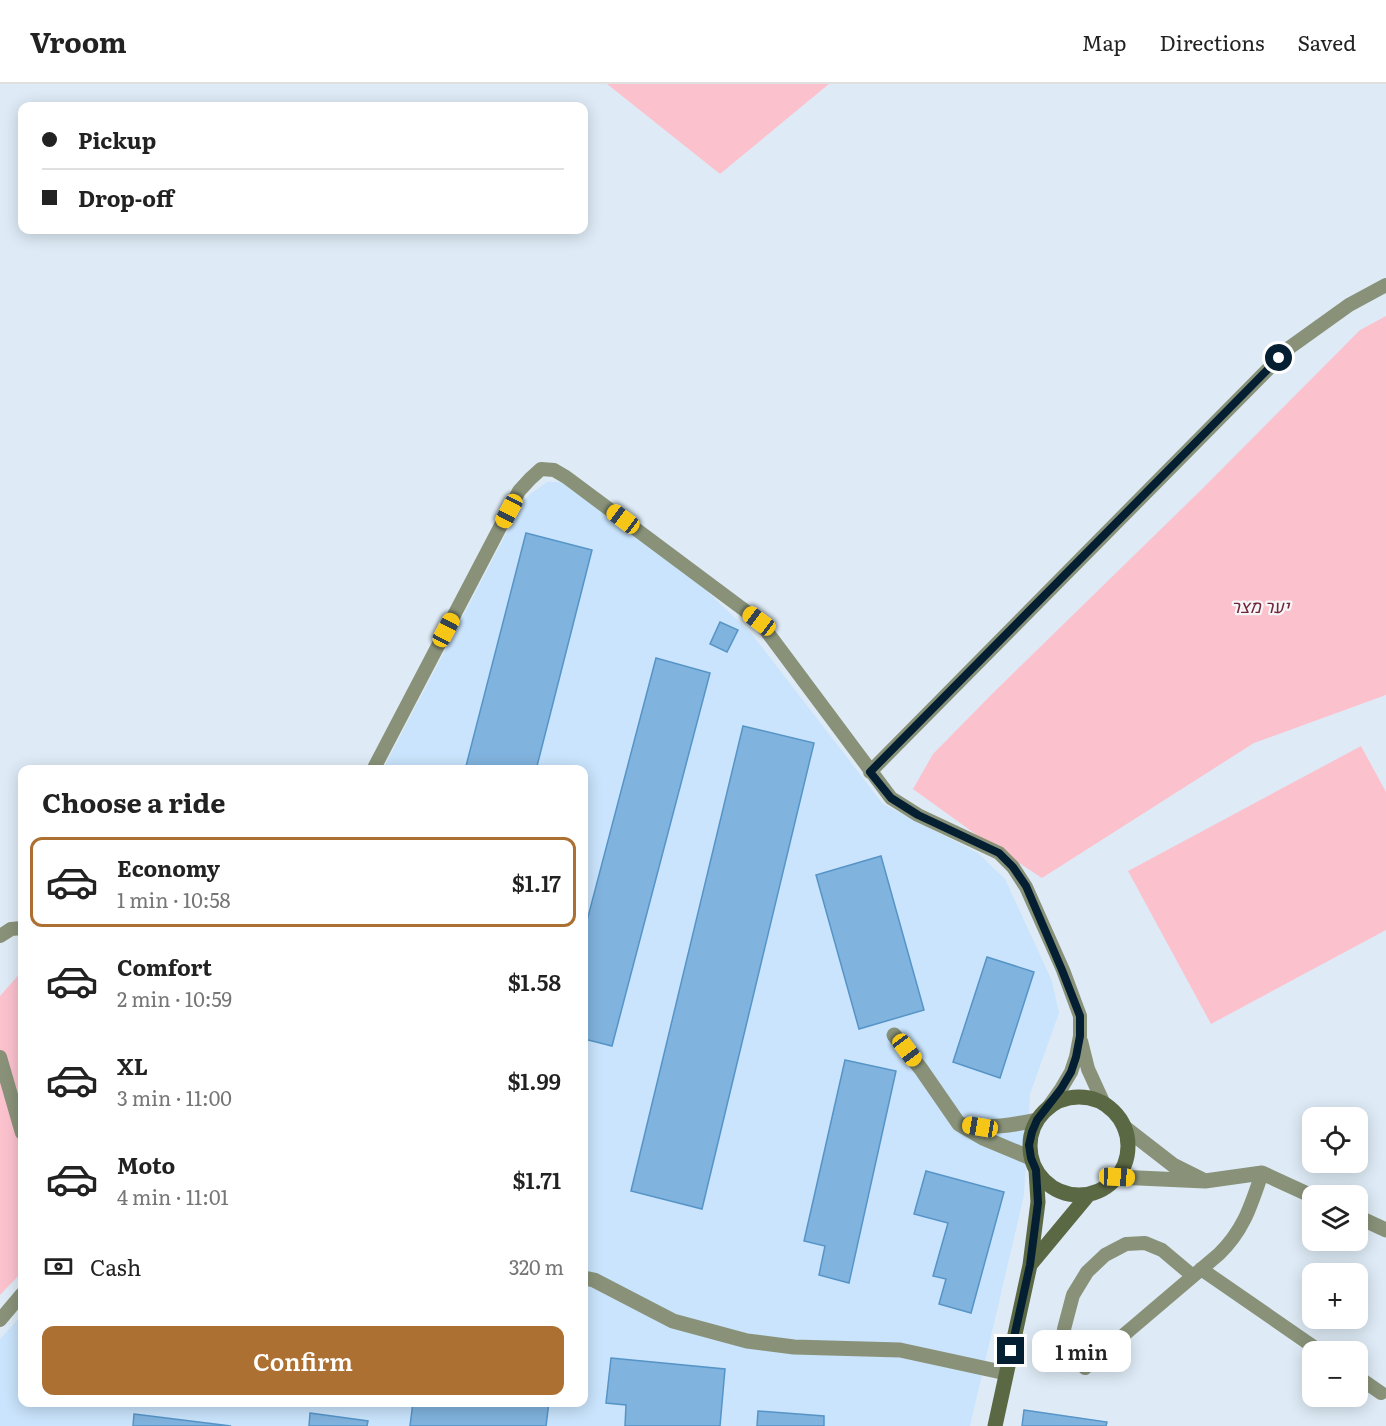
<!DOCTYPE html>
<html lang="en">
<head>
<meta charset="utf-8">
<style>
	body { margin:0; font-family:Literata,Heebo,serif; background:#f6f6f6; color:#222; height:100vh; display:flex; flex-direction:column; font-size:22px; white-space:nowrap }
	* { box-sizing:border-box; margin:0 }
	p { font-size:20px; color:#767676 }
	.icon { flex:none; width:33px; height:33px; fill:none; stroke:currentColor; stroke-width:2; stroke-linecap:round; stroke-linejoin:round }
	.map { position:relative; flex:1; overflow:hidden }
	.side { position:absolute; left:18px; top:681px; width:570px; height:642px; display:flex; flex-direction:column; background:#fff; border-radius:12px; box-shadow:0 3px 15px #0003 }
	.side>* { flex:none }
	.top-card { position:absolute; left:18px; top:18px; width:570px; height:132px; border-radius:12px; box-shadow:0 3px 15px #0003; display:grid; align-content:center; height:132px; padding:0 24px; background:#fff }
	.fabs { position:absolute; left:1302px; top:1023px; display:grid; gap:12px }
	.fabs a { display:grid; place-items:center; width:66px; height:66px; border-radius:12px; background:#fff; box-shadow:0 3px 15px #0003; font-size:30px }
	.end { position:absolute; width:27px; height:27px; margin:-14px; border:8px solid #041f32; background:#fff; box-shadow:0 0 0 3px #fff }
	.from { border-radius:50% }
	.bubble { position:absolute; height:42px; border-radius:12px; background:#fff; box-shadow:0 3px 15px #0003; font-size:20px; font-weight:600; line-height:42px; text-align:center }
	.car { position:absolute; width:18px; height:36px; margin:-18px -9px; border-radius:8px; box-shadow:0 0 4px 2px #0007; background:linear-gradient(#f5c518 24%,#345 0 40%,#f5c518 0 76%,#345 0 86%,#f5c518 0) }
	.top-card b { display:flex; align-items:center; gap:21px; height:57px; font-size:22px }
	.top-card b+b { border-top:2px solid #e0e0e0 }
	.top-card i { width:15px; height:15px; background:#222 }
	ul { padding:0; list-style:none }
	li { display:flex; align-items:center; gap:18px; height:90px; margin:0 12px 9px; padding:0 12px; border:3px solid transparent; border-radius:12px }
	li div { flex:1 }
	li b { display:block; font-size:22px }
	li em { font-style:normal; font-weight:600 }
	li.active { border-color:#ac7132 }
	li>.icon { width:54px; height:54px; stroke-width:1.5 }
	h2 { padding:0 24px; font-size:27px; line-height:72px }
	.pay { display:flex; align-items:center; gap:15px; height:66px; padding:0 24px; font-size:22px }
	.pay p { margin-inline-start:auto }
	.button { display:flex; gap:12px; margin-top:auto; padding:12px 24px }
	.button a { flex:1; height:69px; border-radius:12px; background:#ac7132; color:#fff; font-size:24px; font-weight:600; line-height:69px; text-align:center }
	header { display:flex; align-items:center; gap:36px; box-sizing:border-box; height:84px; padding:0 30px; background:#fff; border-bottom:2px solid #e0e0e0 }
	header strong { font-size:28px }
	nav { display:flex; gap:33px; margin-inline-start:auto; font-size:21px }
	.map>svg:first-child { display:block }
	.built { fill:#c9e4fc }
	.green { fill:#fbc2ce }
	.building { fill:#80b3de; stroke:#5694c7; stroke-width:1.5 }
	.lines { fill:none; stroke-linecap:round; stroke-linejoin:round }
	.lane { stroke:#899279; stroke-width:14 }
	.street { stroke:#899279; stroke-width:15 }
	.secondary { stroke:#5b6844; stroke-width:15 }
	.route { stroke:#041f32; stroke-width:8 }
	.labels { text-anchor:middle; stroke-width:4.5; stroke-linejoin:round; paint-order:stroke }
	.park-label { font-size:18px; font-style:italic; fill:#74253e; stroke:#f6f6f6 }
</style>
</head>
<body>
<header>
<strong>Vroom</strong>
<nav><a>Map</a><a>Directions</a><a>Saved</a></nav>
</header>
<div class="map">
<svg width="1386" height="1342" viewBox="0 0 1386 1342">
	<rect width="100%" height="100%" fill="#deebf6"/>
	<path class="built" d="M547,398H561L692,493L751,549L883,720L978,769L1005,795L1052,897L1059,929L1030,1010L1024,1111L970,1342H0V1255L22,1231V1318H584V686L383,685L523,417L533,408Z"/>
	<path class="green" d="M607,0H829L720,90Z
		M1386,232V611L1254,659L1042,794L985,757L913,705L933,670L992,610L1203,404L1360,246Z
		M1361,662L1386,708V846L1211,940L1128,787Z
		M22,887V1188L0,1211V912Z"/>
	<path class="building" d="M526,449L592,466L536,686H465Z
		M720,538L738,546L727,568L710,560Z
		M656,574L710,589L612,962L584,955V848Z
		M743,642L814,659L702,1125L631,1107Z
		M881,772L924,926L859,945L816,791Z
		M987,873L1034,888L1000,994L953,978Z
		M845,976L896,987L849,1199L819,1191L825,1162L804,1157Z
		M926,1087L1004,1108L971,1229L939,1220L946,1195L933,1192L948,1139L914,1130Z
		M611,1274L725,1285L720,1342H625L626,1321L606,1319Z
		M413,1318H549L546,1342H410Z
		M1024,1326L1107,1338L1106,1342H1022Z
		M758,1327L824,1332V1342H757Z
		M310,1329L368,1337L367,1342H309Z
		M134,1330L231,1342H133Z"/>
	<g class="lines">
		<path class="lane" d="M373,686L519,407L530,395L541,385L554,386L566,393L759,537L891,714L918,731L999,769L1013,783L1026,803L1063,886L1080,932V952L1076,973L1071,988L1061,1005L1047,1025
			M870,688L1289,264L1349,221L1386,201
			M0,852L11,845L22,844
			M1081,957L1088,985L1104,1020
			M0,973L22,1049
			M1201,1185L1321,1268
			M1193,1192L1162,1166L1145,1159L1126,1160L1105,1171L1087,1188L1073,1211L1064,1245L1067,1262L1085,1284L1219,1170C1244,1146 1251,1121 1262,1089
			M0,1236L22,1210
			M1358,1293L1381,1309"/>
		<path class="street" d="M894,951L921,985L959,1040L983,1054L1031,1074
			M965,1041C989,1045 1013,1041 1037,1036
			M1124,1043L1173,1081L1203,1096
			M1117,1093L1205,1097L1262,1089L1312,1112
			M1358,1133L1386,1146
			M584,1194L594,1196L673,1237L747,1257L794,1263L900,1266L1006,1289"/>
		<path class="secondary" d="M1030 1062a49 49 0 1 1 98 0a49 49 0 1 1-98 0Z
			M1030,1181L1089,1110
			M995,1342L1030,1181L1038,1118L1036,1086"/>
	</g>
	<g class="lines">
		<path class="route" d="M1011,1267L1030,1181L1038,1119L1036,1086L1031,1074L1029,1061L1032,1048L1037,1036L1061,1005L1071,988L1076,973L1080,952V932L1062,886L1026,802L1013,783L999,769L918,731L891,714L870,688L1279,274"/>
	</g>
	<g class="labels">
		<g class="park-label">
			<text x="1260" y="529">יער מצר</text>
		</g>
	</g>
</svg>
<div class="fabs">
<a><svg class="icon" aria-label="locate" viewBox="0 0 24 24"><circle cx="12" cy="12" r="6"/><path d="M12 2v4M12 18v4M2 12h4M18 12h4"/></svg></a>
<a><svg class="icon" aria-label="layers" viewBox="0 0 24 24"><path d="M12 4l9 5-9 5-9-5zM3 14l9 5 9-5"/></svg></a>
<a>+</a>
<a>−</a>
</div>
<i class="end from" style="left:1279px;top:274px"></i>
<i class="end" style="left:1011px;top:1267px"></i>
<div class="bubble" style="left:1032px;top:1246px;width:99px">1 min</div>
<i class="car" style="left:509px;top:427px;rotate:208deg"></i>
<i class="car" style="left:623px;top:435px;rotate:307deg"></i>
<i class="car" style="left:759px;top:537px;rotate:307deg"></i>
<i class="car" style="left:446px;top:546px;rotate:28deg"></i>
<i class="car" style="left:907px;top:966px;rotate:143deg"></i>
<i class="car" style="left:980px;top:1043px;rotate:279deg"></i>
<i class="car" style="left:1117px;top:1093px;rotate:93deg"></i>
<div class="top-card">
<b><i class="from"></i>Pickup</b>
<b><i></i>Drop-off</b>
</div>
<section class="side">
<h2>Choose a ride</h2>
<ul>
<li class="active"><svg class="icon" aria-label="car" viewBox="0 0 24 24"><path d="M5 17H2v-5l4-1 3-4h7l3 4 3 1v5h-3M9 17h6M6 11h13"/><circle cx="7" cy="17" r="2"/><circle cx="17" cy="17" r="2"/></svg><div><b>Economy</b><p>1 min · 10:58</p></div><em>$1.17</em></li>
<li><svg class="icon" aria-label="car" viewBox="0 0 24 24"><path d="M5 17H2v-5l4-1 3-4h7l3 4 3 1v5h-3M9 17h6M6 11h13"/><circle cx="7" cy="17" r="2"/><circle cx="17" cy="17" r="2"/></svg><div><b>Comfort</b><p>2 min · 10:59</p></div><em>$1.58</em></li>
<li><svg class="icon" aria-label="car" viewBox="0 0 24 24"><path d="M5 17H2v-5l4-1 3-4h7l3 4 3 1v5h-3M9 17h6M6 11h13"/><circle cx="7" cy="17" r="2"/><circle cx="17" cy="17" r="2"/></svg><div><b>XL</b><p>3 min · 11:00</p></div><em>$1.99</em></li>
<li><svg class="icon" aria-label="car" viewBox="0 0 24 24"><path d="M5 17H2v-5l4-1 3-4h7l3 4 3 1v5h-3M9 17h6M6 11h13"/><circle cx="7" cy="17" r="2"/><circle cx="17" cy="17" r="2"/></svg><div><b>Moto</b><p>4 min · 11:01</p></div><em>$1.71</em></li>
</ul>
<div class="pay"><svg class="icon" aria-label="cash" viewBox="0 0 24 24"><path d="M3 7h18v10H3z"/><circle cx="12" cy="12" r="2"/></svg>Cash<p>320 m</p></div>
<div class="button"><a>Confirm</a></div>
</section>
</div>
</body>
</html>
